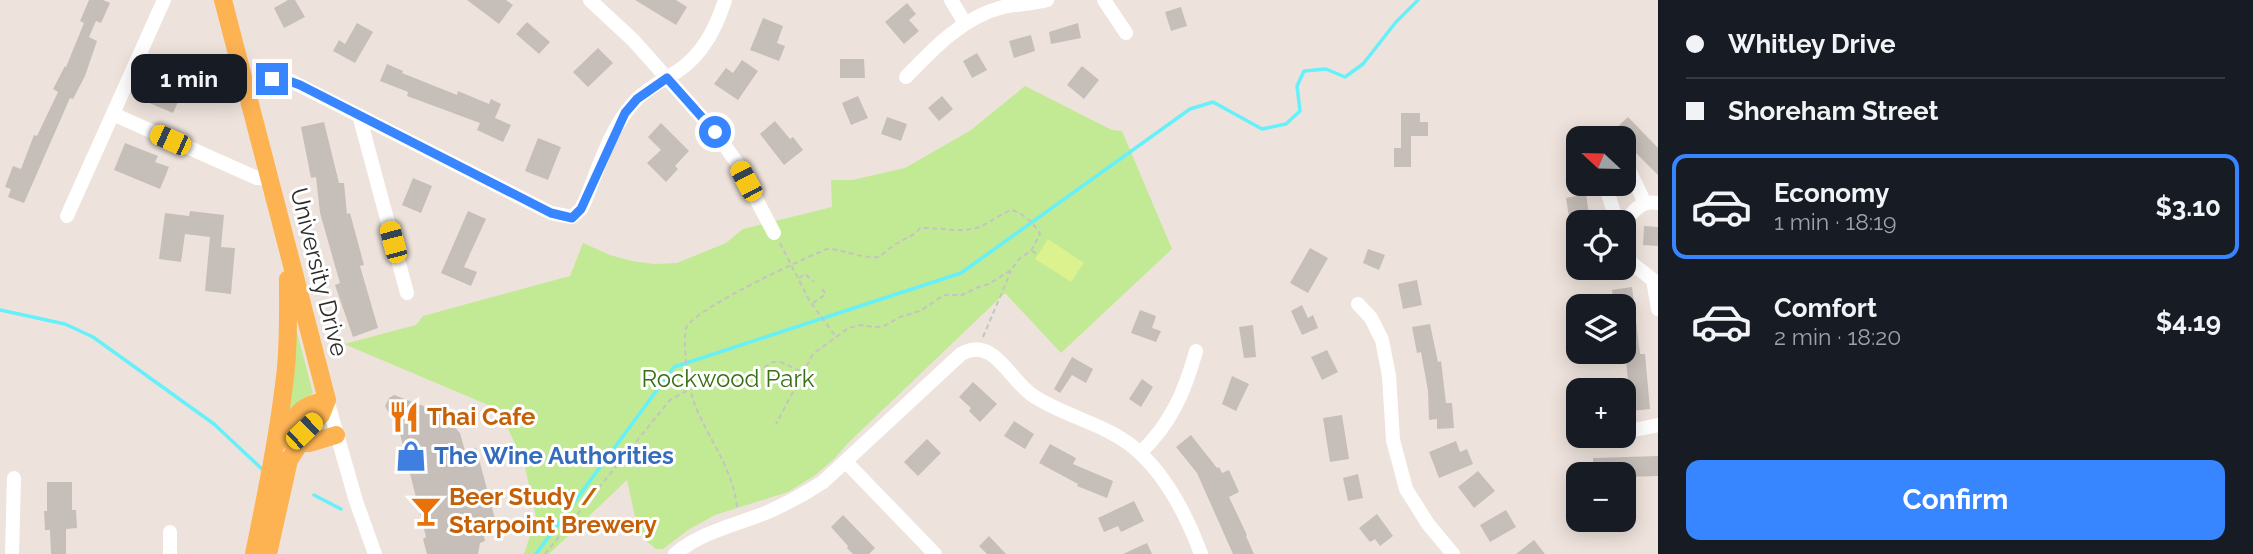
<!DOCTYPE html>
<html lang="en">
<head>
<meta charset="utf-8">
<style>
	body { margin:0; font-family:Raleway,sans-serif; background:#242831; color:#f1f3f6; height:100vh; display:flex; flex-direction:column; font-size:26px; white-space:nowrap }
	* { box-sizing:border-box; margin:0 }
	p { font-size:23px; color:#9ea1a6 }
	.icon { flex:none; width:38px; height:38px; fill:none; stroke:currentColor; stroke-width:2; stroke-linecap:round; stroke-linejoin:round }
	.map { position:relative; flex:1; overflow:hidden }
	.side { display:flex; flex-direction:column; background:#171b24; width:595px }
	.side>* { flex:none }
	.banner { display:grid; align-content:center; height:154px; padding:0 28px; background:#171b24 }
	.needle { width:46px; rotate:292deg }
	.fabs { position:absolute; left:1566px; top:126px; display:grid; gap:14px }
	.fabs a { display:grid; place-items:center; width:70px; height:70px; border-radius:14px; background:#171b24; box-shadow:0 4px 18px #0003; font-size:35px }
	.end { position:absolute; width:32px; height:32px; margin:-16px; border:9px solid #3886ff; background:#fff; box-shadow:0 0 0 4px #fff }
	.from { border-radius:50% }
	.bubble { position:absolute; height:49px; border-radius:14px; background:#171b24; box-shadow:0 4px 18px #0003; font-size:23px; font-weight:700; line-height:49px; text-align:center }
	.car { position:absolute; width:21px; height:42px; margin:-21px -10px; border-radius:9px; box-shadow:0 0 5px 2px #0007; background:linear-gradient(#f5c518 24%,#345 0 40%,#f5c518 0 76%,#345 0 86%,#f5c518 0) }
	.banner b { display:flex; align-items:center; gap:24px; height:66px; font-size:26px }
	.banner b+b { border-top:2px solid #363941 }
	.banner i { width:18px; height:18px; background:#f1f3f6 }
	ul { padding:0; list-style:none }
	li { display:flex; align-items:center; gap:21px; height:105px; margin:0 14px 10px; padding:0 14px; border:4px solid transparent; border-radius:14px }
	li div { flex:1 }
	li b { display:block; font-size:26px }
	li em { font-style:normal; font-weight:700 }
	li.current { border-color:#3886ff }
	li>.icon { width:63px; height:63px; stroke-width:1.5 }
	.button { display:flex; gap:14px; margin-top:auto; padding:14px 28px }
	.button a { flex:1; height:80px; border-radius:14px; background:#3886ff; color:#fff; font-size:28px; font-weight:700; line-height:80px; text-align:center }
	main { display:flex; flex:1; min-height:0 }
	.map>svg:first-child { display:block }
	.green { fill:#c2e994 }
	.pitch { fill:#dcf28f }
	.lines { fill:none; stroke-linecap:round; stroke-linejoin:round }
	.stream { stroke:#66f0f9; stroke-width:3.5 }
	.building { fill:#c6beb8 }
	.path { stroke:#c4c4c4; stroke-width:2; stroke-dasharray:5 3.5; stroke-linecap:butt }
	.minor { stroke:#fff; stroke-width:14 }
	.major { stroke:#fdb352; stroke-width:18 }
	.route { stroke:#3886ff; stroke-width:9 }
	.labels { text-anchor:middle; stroke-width:6; stroke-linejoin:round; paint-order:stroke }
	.street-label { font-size:24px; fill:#2b2b2b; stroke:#fff }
	.park-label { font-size:24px; fill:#396f14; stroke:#fff }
	.food-label { font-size:24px; font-weight:bold; fill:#c56008; stroke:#fff; text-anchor:start }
	.shop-label { font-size:24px; font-weight:bold; fill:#366cbe; stroke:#fff; text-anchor:start }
</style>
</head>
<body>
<main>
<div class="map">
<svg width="1658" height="554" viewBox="0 0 1658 554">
	<rect width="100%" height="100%" fill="#eee3dc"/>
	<path class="green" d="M1025,86L1112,130L1122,131L1172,249L1061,353L1005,293L849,442L834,459L814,476L788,492L715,515L688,530L663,549H656L644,539L637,526L627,480L549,554H524L536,517L525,467L500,410L344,344L416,325L423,316L570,276L583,243L610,255L632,261L654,264L677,263L726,243L743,229L832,207L831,180H852L905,168L971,130Z
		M294,321L313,393L284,415Z"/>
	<path class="pitch" d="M1048,239L1084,263L1071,282L1035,259Z"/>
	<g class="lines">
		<path class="stream" d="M0,310L65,324L93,337L214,424L262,469
			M314,495L341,509
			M536,554L674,367L961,273L1190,109L1213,102L1262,129L1286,124L1300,111L1297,86L1304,71L1326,69L1345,77L1363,64L1396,22L1418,0"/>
	</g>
	<path class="building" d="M89,0H103L110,3L101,23L96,21L89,37L97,41L85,76L73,99L70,98L24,203L8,197L11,189L5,187L13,166L21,169L34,135L37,136L58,92L53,89L65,66L66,67L84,23L80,21Z
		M288,0H295L305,17L284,28L274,8Z
		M467,0H506L513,5L499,24Z
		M635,0H676L687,7L676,25Z
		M907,3L916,14L909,20L919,31L904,44L885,22Z
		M1181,7L1187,26L1171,31L1165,12Z
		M763,18L783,26L777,43L785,46L779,61L750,50Z
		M527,22L550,42L539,54L516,34Z
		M357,23L373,32L355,63L333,51L339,40L345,44Z
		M1078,23L1081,38L1051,44L1049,32Z
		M1031,35L1035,51L1014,58L1009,41Z
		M598,48L613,63L588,87L573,72Z
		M977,53L987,70L972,78L963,61Z
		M840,59H864L865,78H840Z
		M165,60L192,71L173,113L147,102Z
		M742,60L758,71L738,100L714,84L726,68L733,73Z
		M387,64L403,71L402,73L457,95L458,91L489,104L491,99L501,104L495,118L511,125L503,142L477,130L480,123L407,96L408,92L380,81Z
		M1082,66L1099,80L1084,99L1067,85Z
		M858,96L868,118L851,125L842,103Z
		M942,96L953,109L939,121L928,108Z
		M1401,113H1420V122H1428V136H1411V167H1394V148H1401Z
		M887,117L907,124L901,141L881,134Z
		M1628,117L1658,148V175L1624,141V138H1621L1613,131Z
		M775,121L790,139L793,137L803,150L784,165L760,134Z
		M324,122L339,183H344L347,214L350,213L364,265L360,266L378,328L353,337L335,285L340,283L320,213L316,177L311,178L301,127Z
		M661,123L689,151L675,166L678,169L666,182L647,163L661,150L648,137Z
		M538,138L561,147L548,180L525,171Z
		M125,143L158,156L155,162L169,167L160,189L114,170Z
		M1576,143H1578V179L1566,175Z
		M413,178L432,186L421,213L402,205Z
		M1586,194L1590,222H1578V242H1573L1566,198Z
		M190,211L224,215L221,247L235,248L231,294L205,291L210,237L185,234L181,262L159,259L165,213L189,216Z
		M468,211L486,219L464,267L477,272L471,286L441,273Z
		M1644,226L1658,227V246L1643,245Z
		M1310,248L1328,258L1308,293L1290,283Z
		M1368,249L1385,255L1379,270L1363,263Z
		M1417,280L1422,305L1403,309L1398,284Z
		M1632,287L1640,354H1645L1650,409L1631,411L1624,340V306H1614L1612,290Z
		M1302,305L1308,318L1313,315L1318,328L1302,335L1291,311Z
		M1140,310L1156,316L1152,328L1161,331L1156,342L1131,333Z
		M1430,324L1438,362L1441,361L1446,403H1452L1454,428L1437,429V419L1429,420L1428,391L1421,352L1417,353L1412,327Z
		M1253,325L1256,357L1244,358L1239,327Z
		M1327,350L1338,372L1322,380L1311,357Z
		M1072,357L1093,369L1086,383L1072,375L1060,393L1054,389Z
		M1232,376L1249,384L1236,411L1222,404Z
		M1142,379L1153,387L1141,407L1129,399Z
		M973,382L997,404L980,422L969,411L971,408L959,397Z
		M394,395L429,408L431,415L441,412L444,423L449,421L460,433L465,451L476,448L495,519L481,523L485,541L480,543L478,554H427L423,539L426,537L395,414L389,413L385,406L389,398Z
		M1342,415L1349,459L1330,462L1323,418Z
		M1014,421L1034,434L1025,449L1004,436Z
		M1191,435L1217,468L1219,467L1222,473L1229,470L1239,492L1229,497L1247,535L1246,536L1254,554H1233L1197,473L1176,447Z
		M927,439L941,453L918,476L904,462Z
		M1456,441L1460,452L1467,449L1473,464L1439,478L1429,452Z
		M1050,444L1076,458L1073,464L1113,481L1107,498L1077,486L1078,484L1039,463Z
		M1658,456V476L1624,477V474H1593V458Z
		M1478,471L1495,491L1474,508L1458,487Z
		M1358,474L1363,498L1348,501L1343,478Z
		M47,482H72V510H76L77,528L66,529V554H51L50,530H45L44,511H47Z
		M1134,501L1144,521L1121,532L1118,526L1104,532L1098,518Z
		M1506,510L1516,527L1490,542L1480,525Z
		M1377,514L1393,536L1380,546L1375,539L1370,542L1359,528Z
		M843,515L875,548L869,554H853L847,548L848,546L831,527Z
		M989,536L1006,554H987L979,546Z
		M1534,540L1545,554H1516Z
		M1147,543L1152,554H1123Z"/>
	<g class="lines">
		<path class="path" d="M780,243L809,300L836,337
			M1032,251L1038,255
			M799,278L805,274L814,282
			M813,303L826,294L822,289
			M983,337L1011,271
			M691,382L747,378L773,362H781L802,372
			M737,507C733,469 709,440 695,405C689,392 681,337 687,326C699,307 802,259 827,249C845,249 860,259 879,257L894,245L916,233L920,228C938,227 958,233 976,228C989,224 999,214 1012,210C1024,214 1034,223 1040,234L1031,251L1020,258L1011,270L989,284L978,287L962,295H944L920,311L900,317L886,325L878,327L858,325L847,329L813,354L776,424
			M545,554L670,400L690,389"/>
		<path class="minor" d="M590,0L633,40L715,132L737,163L774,233
			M951,0L965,23
			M1104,0L1126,33
			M906,77C934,48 963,17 1003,7C1018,4 1033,4 1047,0
			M244,82L272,79L291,81L551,213L572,217L581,209L585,201C599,167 611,125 637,99C649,87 664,80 678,71C703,54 716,28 725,0
			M113,114L257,178L270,179
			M359,115L407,293
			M1624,166L1629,170L1645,203
			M1605,184L1617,222
			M67,216L164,0
			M1624,223C1633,211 1641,200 1658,203
			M1624,253L1629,261L1653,280L1658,309
			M1358,304L1371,318L1382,340L1389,376L1393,440L1406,489L1428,524L1453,554
			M327,400L356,501L375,554
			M1624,432L1658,425
			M1597,437L1603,436
			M1140,453C1171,424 1185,391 1196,351
			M846,462L935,554
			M12,554L14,478
			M170,554V532
			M675,554C702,531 737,525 770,511C788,503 806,493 823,482L961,354C994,336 1008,378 1032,395C1066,418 1110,424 1140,453C1168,479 1188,519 1201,554"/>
		<path class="major" d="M223,0L327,400
			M280,441C296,417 296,406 327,400
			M300,443H310L336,435
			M254,554C266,495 278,437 285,377C289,345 288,312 288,279
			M268,554L289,460L300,443L304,431L321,415L327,400"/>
	</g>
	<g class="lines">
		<path class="route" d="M272,79L281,78L300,85L551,213L572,218L581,209L625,113L637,99L667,78L715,132"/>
	</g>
	<defs>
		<symbol id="restaurant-bare" viewBox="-9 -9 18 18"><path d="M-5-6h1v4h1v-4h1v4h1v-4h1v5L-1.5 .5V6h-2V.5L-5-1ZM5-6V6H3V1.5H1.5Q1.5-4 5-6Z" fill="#e8710a" stroke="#fff" stroke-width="2.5" paint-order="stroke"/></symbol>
		<symbol id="shop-bare" viewBox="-9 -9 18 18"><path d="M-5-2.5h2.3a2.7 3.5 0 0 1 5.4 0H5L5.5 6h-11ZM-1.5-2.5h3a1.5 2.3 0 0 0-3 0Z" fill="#3f7fe0" stroke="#fff" stroke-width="2.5" paint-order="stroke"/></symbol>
		<symbol id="bar-bare" viewBox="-9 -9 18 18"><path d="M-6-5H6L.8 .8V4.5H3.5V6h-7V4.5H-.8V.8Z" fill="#e8710a" stroke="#fff" stroke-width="2.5" paint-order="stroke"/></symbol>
	</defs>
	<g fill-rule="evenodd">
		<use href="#restaurant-bare" x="382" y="395" width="44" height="44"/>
		<use href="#shop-bare" x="389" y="434" width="44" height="44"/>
		<use href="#bar-bare" x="404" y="489" width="44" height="44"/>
	</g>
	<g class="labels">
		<g class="street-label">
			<text transform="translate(319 272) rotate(76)" y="8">University Drive</text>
		</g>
		<g class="park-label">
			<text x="728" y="387">Rockwood Park</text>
		</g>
		<g class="food-label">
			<text x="427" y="425">Thai Cafe</text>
			<text x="449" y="505">Beer Study /<tspan x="449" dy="28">Starpoint Brewery</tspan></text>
		</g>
		<g class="shop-label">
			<text x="434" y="464">The Wine Authorities</text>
		</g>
	</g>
</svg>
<div class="fabs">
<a><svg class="needle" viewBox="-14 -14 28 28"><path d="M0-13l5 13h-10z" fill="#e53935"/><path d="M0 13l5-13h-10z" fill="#9ea1a6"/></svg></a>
<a><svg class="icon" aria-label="locate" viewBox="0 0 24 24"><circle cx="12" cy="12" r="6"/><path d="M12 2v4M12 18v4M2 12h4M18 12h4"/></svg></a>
<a><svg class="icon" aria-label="layers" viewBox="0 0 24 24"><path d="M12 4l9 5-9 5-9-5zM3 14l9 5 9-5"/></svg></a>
<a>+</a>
<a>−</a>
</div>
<i class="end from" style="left:715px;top:132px"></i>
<i class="end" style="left:272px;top:79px"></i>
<div class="bubble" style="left:131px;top:54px;width:116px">1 min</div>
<i class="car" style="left:170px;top:140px;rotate:294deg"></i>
<i class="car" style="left:746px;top:181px;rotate:332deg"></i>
<i class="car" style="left:393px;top:242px;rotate:345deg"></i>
<i class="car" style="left:304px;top:431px;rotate:46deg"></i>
</div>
<section class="side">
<div class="banner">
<b><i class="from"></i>Whitley Drive</b>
<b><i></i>Shoreham Street</b>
</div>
<ul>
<li class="current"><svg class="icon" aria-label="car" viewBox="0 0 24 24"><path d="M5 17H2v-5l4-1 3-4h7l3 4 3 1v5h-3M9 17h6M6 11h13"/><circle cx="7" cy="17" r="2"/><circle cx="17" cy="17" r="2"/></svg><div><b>Economy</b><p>1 min · 18:19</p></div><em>$3.10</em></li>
<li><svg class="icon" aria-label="car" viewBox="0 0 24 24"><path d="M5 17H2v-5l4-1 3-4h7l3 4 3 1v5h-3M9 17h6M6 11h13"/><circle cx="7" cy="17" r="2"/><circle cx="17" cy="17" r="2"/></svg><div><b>Comfort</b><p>2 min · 18:20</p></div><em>$4.19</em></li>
</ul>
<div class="button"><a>Confirm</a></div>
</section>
</main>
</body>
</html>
